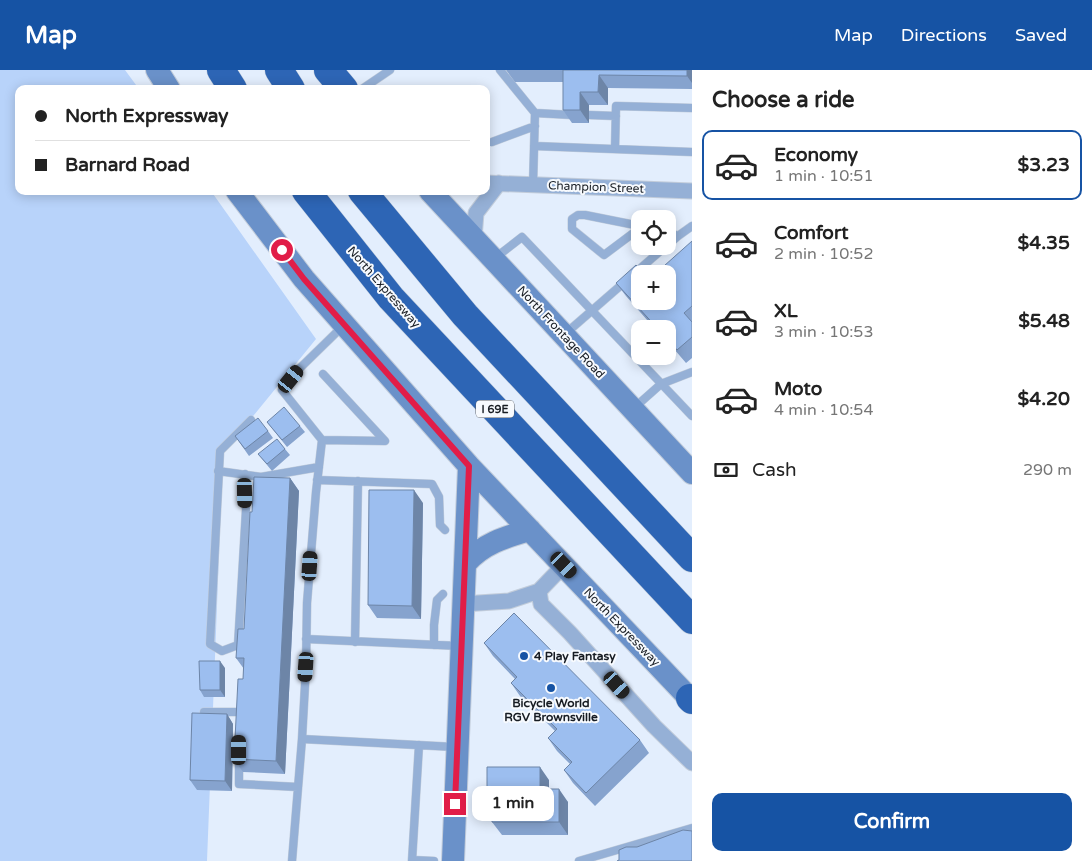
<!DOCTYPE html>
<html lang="en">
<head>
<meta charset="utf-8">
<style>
	body { margin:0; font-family:"Varela Round",sans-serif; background:#f2f2f2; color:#222; height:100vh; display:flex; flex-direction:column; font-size:19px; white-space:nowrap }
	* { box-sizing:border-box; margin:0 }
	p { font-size:16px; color:#767676 }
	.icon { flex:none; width:28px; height:28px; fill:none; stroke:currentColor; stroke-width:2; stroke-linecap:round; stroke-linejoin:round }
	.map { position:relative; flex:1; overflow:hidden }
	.drawer { display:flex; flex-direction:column; background:#fff; width:400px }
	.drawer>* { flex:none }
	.guide { position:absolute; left:15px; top:15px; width:475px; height:110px; border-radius:10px; box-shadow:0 2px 12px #0003; display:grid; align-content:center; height:110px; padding:0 20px; background:#fff }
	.fabs { position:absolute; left:631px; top:140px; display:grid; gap:10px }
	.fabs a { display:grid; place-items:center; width:45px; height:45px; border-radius:10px; background:#fff; box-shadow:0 2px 12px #0003; font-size:25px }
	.end { position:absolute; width:22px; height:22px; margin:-11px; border:6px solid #e11d48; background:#fff; box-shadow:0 0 0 2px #fff }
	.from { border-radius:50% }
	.bubble { position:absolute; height:35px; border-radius:10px; background:#fff; box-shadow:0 2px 12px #0003; font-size:16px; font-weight:700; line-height:35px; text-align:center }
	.car { position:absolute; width:15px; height:30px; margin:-15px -8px; border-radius:6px; box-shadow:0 0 4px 1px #0007; background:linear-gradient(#222 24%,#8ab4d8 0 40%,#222 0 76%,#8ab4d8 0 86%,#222 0) }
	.guide b { display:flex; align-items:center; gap:18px; height:48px; font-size:19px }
	.guide b+b { border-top:1px solid #e0e0e0 }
	.guide i { width:12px; height:12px; background:#222 }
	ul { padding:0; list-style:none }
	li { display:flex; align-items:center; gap:15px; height:70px; margin:0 10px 8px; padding:0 10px; border:2px solid transparent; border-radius:10px }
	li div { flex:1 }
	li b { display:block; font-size:19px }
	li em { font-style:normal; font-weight:700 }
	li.current { border-color:#1653a4 }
	li>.icon { width:45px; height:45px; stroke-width:1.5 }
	h2 { padding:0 20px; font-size:22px; line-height:60px }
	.pay { display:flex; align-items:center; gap:12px; height:55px; padding:0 20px; font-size:19px }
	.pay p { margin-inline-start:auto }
	.action { display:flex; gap:10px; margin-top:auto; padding:10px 20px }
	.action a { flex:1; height:58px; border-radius:10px; background:#1653a4; color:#fff; font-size:20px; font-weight:700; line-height:58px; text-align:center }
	header { display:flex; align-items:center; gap:30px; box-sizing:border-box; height:70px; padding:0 25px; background:#1653a4; color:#fff }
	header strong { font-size:24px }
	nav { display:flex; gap:28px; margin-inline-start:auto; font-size:18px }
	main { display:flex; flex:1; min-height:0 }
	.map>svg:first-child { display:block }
	.green { fill:#b8d3fa }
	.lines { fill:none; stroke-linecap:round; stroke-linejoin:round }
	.lane-casing { stroke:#c2ccda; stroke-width:9 }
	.street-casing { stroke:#c2ccda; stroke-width:17 }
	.secondary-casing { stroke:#c2ccda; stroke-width:24 }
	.highway-casing { stroke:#c2ccda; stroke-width:29 }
	.lane { stroke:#95b0d6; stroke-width:8 }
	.street { stroke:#95b0d6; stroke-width:15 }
	.secondary { stroke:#6a91c9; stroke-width:22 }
	.highway { stroke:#2d65b5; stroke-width:28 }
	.wall { fill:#86a3ce }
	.shaded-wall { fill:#6d85a7 }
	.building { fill:#9cbeef; stroke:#6d85a7 }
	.route { stroke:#e11d48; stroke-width:6 }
	.poi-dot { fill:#1653a4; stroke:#f7fafe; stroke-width:2 }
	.labels { text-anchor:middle; stroke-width:4; stroke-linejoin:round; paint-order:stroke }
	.shield { fill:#f7fafe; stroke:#5a5f65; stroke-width:1 }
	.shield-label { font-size:11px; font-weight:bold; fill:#171c23 }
	.street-label { font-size:12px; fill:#171c23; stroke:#f7fafe }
	.poi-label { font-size:12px; font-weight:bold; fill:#171c23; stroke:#f7fafe; text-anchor:start }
</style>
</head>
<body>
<header>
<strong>Map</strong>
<nav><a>Map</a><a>Directions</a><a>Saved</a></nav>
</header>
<main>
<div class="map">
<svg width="692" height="791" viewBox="0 0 692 791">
	<rect width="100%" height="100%" fill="#e3eefd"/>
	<path class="green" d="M0,0H125L139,19H19V121H211L316,269L223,383L207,791H0Z"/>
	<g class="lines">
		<defs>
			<path id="lane" d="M500,0L535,43L533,115
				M362,19L390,0
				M535,43L572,45
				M589,45L616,46
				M492,72L535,56
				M534,76L692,82
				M615,79L616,36L692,38
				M640,156L585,145H578L572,149V159L604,185L640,158
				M668,162L678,166L668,175
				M678,166L692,156
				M495,188L522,167L692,346
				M565,264L666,176
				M323,304L385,371L322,370L282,320L300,298L343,256
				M634,338L661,314L692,302
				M322,370L316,422L307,533L306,597L302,669L455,677
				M218,401L261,407L319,397
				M245,404L246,440L238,575L222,581L210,574L220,381L251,350
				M317,410L432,414L439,427L440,455L445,460
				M306,569L460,576
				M355,572L358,411
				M434,575V555L437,530L443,524
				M204,642H239
				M239,687V714L298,717
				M412,790L434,791
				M292,791L302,669
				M412,791L419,675
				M579,791L692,758"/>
			<path id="street" d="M486,113L692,121
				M474,168L476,143L499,113
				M539,521L541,534L570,563L654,656L692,693
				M463,534L509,531L539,521L564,495"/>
			<path id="secondary" d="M157,0L169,19
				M237,121L304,209L469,396L692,631
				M430,121L692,403
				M465,494C482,474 505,467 530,460
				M453,791L469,396"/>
			<path id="highway" d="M221,0L233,19
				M279,0L291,19
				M328,0L344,19
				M306,121L391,228L692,550
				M362,121L465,245L692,488
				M690,628L692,630"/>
		</defs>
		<use href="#lane" class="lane-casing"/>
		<use href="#street" class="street-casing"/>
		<use href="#secondary" class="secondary-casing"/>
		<use href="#highway" class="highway-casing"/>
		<use href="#lane" class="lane"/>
		<use href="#street" class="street"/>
		<use href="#secondary" class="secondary"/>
		<use href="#highway" class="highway"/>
	</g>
	<path class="wall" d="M506,0H692V19L608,18V35H589V53H572L563,40V12H515Z
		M692,171V288L686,293L668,272V259H655L626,226L616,213L640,231Z
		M267,352L300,356L305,362L287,377Z
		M268,361L273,368L249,386L235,366Z
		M285,379L290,385L272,401L258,384Z
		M290,408L299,421L285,704L243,702L234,689L244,599L236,588L244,559L252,442Z
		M423,433L421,549L377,548L368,535Z
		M484,573L640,670L649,683L595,736L573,713L564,700L570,694L557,681L548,668L555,661L520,626L511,613L515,609L493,586Z
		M225,598V627H204L200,620Z
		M227,644L233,654L232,721L197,720L190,710Z
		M549,710V719L568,732V765H502L492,752V727L487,719Z"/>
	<path class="shaded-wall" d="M687,0H692V13L687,6Z
		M599,5L608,18V35L598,22Z
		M580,22L589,35V53L580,40Z
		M290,408L299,421L285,704L276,691Z
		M414,420L423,433L421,549L412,536Z
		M220,591L225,598V627L220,620Z
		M227,644L233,654L232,721L225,711Z
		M540,697L549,710V732L540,719Z
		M559,719L568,732V765L559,752Z"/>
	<path class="building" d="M563,0H687V6L599,5L598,22H580V40H563Z
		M692,171V236L684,243L692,252V267L677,280L668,269V259H658L616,213L636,195L644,204H640V231H668V204H655Z
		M284,337L300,356L282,370L267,352Z
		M258,348L268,361L245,379L235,366Z
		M277,369L285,379L267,394L258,384Z
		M254,407L290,408L276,691L234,689L238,609H243L244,588H236L238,559H244L250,442H252Z
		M369,420H414L412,536L368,535Z
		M514,543L640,670L586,723L564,700L572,692L548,668L557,659L511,613L517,607L484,573Z
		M199,591H220V620H200Z
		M192,643L227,644L225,711L190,710Z
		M487,697H540V719H559V752H492V719H487Z
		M683,760L692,761V791H617L619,790V780L626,777H637Z"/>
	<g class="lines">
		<path class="route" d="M282,180L304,209L469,396L455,734"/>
	</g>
	<g class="poi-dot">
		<circle cx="524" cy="586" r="5"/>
		<circle cx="551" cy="618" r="5"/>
	</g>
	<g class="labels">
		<rect class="shield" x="476" y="330.5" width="38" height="17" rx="4"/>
		<g class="shield-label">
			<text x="495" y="343">I 69E</text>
		</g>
		<g class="street-label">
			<text transform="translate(596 117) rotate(2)" y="4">Champion Street</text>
			<text transform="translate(384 217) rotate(49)" y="4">North Expressway</text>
			<text transform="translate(561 262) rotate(47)" y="4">North Frontage Road</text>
			<text transform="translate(622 557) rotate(46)" y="4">North Expressway</text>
		</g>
		<g class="poi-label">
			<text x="534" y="590">4 Play Fantasy</text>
			<text x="551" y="637" text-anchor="middle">Bicycle World<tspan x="551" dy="14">RGV Brownsville</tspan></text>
		</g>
	</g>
</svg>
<div class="fabs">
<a><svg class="icon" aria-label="locate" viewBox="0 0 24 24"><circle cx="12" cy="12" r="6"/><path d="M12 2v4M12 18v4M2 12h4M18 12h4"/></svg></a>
<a>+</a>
<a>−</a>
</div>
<i class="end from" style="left:282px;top:180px"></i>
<i class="end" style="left:455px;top:734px"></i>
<div class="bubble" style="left:472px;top:716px;width:82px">1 min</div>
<i class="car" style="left:291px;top:309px;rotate:39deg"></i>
<i class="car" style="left:245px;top:423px;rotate:179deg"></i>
<i class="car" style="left:564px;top:495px;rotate:136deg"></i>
<i class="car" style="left:310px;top:496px;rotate:4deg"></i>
<i class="car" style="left:306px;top:597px;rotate:184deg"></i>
<i class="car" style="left:617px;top:615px;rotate:138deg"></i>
<i class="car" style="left:239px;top:680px;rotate:0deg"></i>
<div class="guide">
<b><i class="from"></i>North Expressway</b>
<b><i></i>Barnard Road</b>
</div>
</div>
<section class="drawer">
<h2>Choose a ride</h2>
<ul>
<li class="current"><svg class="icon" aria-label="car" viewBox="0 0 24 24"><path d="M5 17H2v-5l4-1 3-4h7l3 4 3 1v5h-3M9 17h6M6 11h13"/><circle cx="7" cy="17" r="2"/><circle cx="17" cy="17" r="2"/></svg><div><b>Economy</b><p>1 min · 10:51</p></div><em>$3.23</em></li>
<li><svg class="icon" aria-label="car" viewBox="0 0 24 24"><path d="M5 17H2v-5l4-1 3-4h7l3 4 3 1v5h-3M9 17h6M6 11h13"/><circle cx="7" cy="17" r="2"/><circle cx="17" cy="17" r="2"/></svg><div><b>Comfort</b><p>2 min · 10:52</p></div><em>$4.35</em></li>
<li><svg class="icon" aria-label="car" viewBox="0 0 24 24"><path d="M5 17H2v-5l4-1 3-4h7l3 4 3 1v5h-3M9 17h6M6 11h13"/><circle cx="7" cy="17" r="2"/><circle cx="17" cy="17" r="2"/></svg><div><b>XL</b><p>3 min · 10:53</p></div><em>$5.48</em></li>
<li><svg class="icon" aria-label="car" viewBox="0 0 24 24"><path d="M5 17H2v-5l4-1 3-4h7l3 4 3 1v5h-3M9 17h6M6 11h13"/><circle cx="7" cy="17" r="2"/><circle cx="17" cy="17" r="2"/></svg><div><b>Moto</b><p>4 min · 10:54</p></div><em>$4.20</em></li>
</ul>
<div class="pay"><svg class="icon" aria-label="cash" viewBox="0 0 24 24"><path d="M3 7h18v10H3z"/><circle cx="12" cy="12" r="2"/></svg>Cash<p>290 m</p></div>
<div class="action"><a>Confirm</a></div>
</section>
</main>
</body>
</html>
